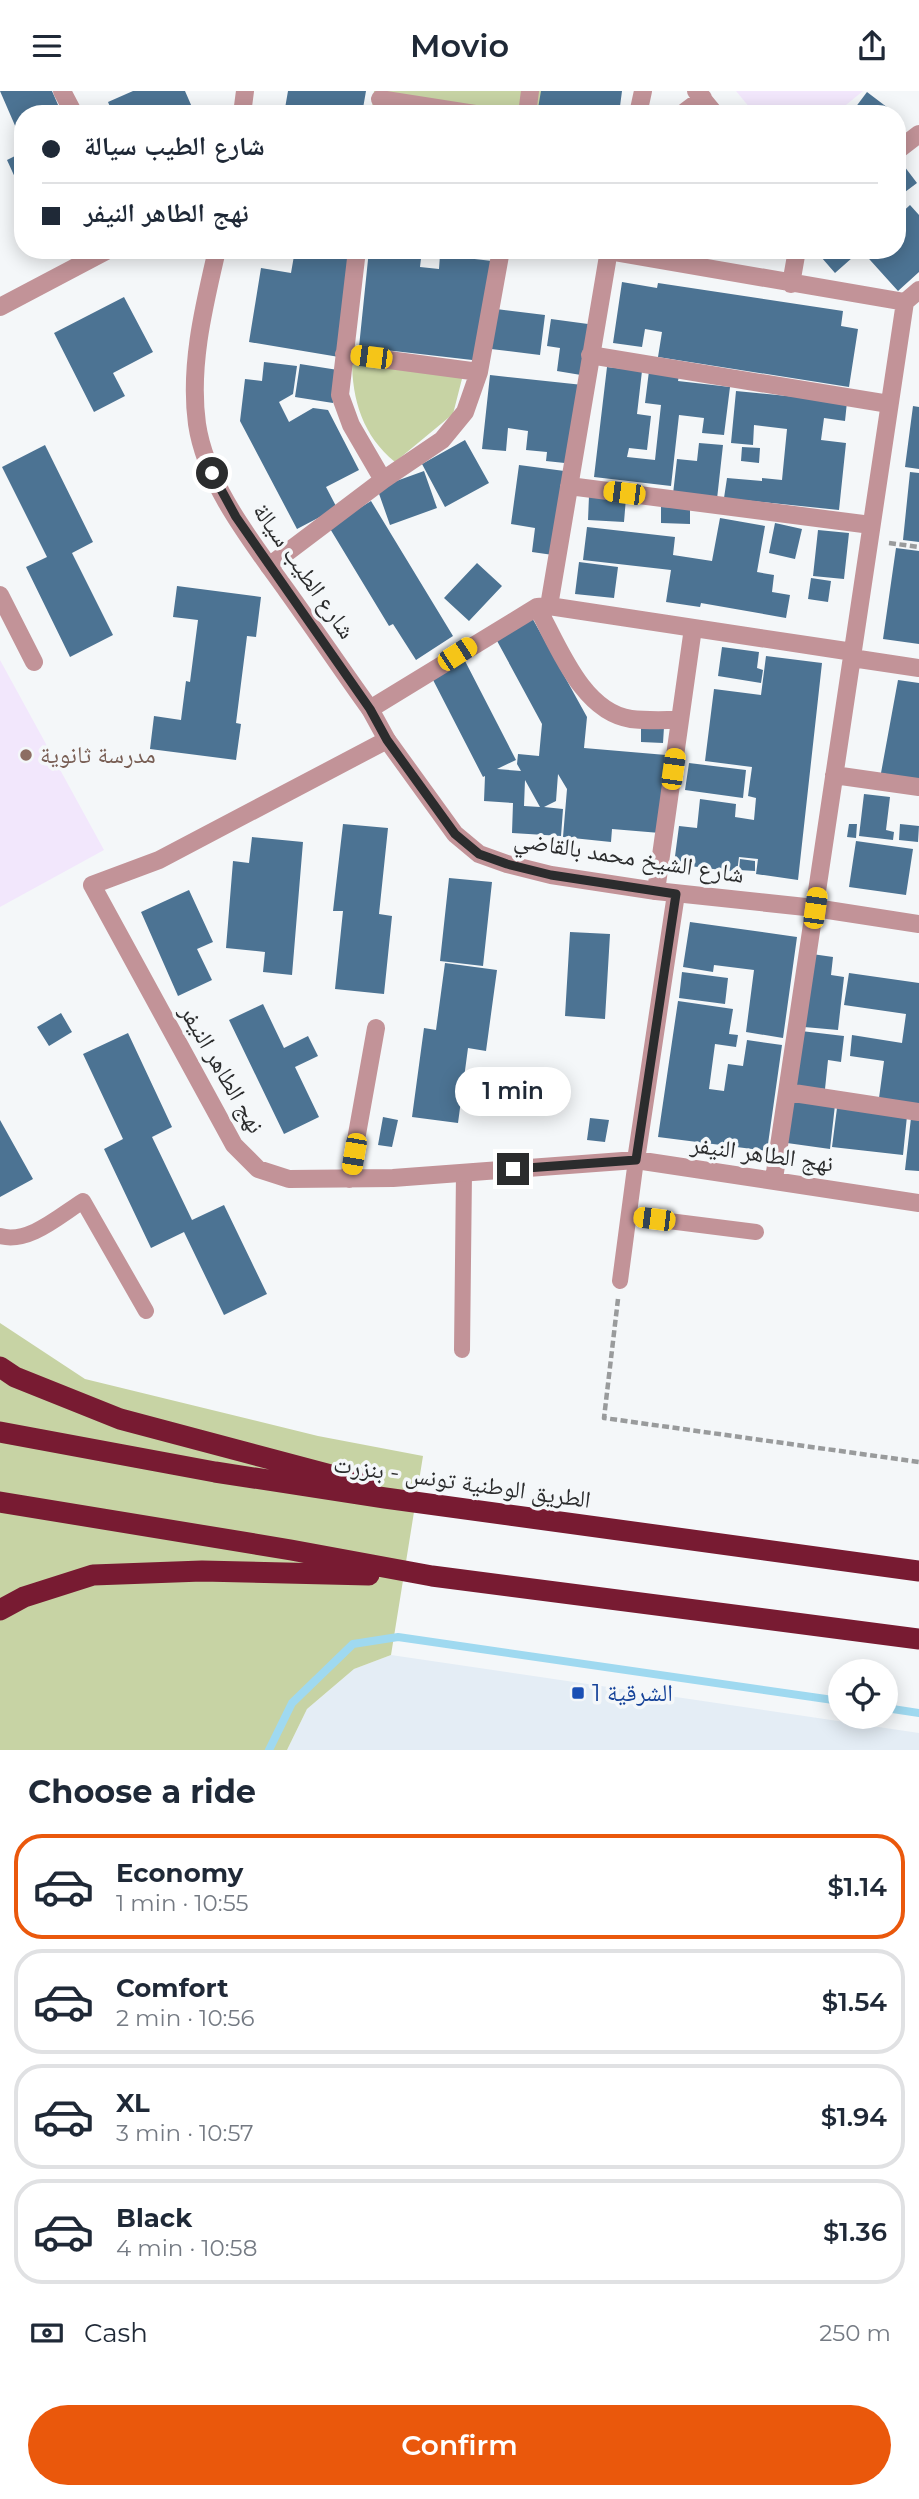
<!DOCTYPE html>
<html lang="en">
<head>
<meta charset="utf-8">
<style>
	body { margin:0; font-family:Montserrat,"Noto Naskh Arabic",sans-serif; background:#f2f2f3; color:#1f2937; height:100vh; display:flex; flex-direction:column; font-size:26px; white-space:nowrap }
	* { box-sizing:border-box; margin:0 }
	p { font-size:23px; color:#747a83 }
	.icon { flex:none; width:38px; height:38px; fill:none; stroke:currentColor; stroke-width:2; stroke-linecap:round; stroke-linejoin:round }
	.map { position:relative; height:1659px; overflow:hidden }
	.panel { display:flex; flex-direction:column; background:#fff; flex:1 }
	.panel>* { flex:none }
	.guide { position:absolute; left:14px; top:14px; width:892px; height:154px; border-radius:28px; box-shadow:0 4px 18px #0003; display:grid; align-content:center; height:154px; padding:0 28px; background:#fff }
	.buttons { position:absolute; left:828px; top:1568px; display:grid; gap:14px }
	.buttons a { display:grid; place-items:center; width:70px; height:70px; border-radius:50%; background:#fff; box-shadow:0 4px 18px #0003; font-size:35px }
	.end { position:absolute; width:32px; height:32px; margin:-16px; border:9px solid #2b2c2d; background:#fff; box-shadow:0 0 0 4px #fff }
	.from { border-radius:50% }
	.bubble { position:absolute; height:49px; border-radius:24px; background:#fff; box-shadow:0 4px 18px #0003; font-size:23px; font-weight:600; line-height:49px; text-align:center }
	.car { position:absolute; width:21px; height:42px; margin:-21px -10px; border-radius:9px; box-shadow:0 0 5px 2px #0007; background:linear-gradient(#f5c518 24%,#345 0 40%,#f5c518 0 76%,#345 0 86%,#f5c518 0) }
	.guide b { display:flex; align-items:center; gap:24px; height:66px; font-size:26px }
	.guide b+b { border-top:2px solid #e0e1e3 }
	.guide i { width:18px; height:18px; background:#1f2937 }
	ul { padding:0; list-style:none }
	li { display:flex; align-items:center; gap:21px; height:105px; margin:0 14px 10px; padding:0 14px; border:4px solid #e0e1e3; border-radius:28px }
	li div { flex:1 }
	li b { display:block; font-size:26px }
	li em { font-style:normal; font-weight:600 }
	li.active { border-color:#ea580c }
	li>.icon { width:63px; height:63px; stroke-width:1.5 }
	h2 { padding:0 28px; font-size:32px; line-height:84px }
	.pay { display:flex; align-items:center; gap:18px; height:77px; padding:0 28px; font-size:26px }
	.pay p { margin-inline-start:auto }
	.action { display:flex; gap:14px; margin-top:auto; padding:14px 28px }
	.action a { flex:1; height:80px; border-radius:42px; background:#ea580c; color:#fff; font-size:28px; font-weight:600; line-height:80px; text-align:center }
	header { display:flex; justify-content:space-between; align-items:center; height:91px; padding:0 28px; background:#fff; font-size:32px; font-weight:600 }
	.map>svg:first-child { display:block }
	.built { fill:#e4edf5 }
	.education { fill:#f2e7fc }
	.green { fill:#c7d3a4 }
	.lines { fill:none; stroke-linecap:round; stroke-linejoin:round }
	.stream { stroke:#9fd9f0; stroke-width:8 }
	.building { fill:#4c7393; fill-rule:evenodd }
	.path { stroke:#999b9c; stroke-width:4.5; stroke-dasharray:7 3.5; stroke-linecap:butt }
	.service { stroke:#c29398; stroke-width:16 }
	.minor { stroke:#c29398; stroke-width:18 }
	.tertiary { stroke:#c29398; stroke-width:18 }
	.motorway { stroke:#781b32; stroke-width:21 }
	.route { stroke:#2b2c2d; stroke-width:9 }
	.education-dot { fill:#8d6e63; stroke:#f4f7f9; stroke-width:2.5 }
	.transit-dot { fill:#1a4fb4; stroke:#f4f7f9; stroke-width:2.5 }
	.labels { text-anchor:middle; stroke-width:7; stroke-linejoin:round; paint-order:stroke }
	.street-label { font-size:24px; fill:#2b2c2d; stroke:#f4f7f9 }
	.education-label { font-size:24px; fill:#785e54; stroke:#f4f7f9; text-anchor:start }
	.transit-label { font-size:24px; fill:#164399; stroke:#f4f7f9; text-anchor:start }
</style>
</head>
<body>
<header><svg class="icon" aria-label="menu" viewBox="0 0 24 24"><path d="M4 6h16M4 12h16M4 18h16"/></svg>Movio<svg class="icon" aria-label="share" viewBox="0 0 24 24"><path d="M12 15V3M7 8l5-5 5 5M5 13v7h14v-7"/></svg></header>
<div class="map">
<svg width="919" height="1659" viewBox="0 0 919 1659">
	<rect width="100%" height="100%" fill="#f4f7f9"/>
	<path class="built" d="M391,1564L919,1642V1659H287L307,1618L354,1578Z"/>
	<path class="education" d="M736,0H863L835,23H755Z
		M0,569L104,759L0,816Z"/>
	<path class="green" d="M374,0H549L546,23H416L372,16Z
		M352,269L464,280L453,323L395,371C363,345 352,309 352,269Z
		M0,1232L85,1288L318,1345L423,1365L391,1564L354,1578L307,1618L287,1659H0Z"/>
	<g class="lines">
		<path class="stream" d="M886,1617L919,1622
			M269,1659L292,1612L353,1553L398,1546L840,1610"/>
	</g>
	<path class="building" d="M0,0H52L62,23H23V53Z
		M133,0H185L195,23H113L108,11Z
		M288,0H366L362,23H284Z
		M541,0H622L619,23H537Z
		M867,1L896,23H840L845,16L852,21Z
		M23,61V104L7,69Z
		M898,67L917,92L905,101L898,91Z
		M910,114L919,124V181L898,200L861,159H898V125Z
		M295,159H356L339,266L249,251L261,177L291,182Z
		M369,159H422L420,176L439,178L440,164L492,170L481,270L359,256Z
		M815,159H861L835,182Z
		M622,191L657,197L658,192L843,220L841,235L858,238L849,296L658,266L662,241L645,238L642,256L613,252Z
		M124,206L153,261L113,282L125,305L94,321L54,242Z
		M496,218L545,224L540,264L491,258Z
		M551,228L588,233L581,284L557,280L560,257L547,255Z
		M264,271L297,275L293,303L279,311L289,331L313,317L328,319L359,379L326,396L337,417L297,438L240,330L245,288L262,290Z
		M300,273L338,279L333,312L295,306Z
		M607,276L642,280L637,323L651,325L647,359L629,357L627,366L655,369L661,314L645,312L649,280L679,284L678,290L730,296L724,344L702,342L704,327L679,324L671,395L594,386Z
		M490,284L583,294L574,373L546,370L547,361L526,359L528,340L508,337L506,360L482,358Z
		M736,300L847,311L845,330L824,327L821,349L846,352L839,419L724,407L727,387L762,390V387L782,389L787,338L754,334L753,354L731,352Z
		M913,315L919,316V378L905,376Z
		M465,349L489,392L445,416L422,373Z
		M699,352L723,354L717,408L673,403L677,368L697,370Z
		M45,354L93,451L72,462L113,544L70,566L26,476L47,466L2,376Z
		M742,356L760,357L759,372L741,370Z
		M519,374L572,381L560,465L532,461L535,437L511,433Z
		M424,380L437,417L390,434L377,397Z
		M910,381L919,382V451L903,449Z
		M589,405L626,407L624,431L588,429Z
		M371,410L453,545L416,569L393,533L389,535L329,436Z
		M661,416L690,417V433L661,432Z
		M720,427L765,435L757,481L774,484L772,501L790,504L786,527L701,512L700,516L666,511L671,479L583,469L587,436L675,446L673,464L712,470Z
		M775,432L802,438L795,468L769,462Z
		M818,439L849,442L844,488L813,485Z
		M896,457L919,460V553L883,548Z
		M579,471L618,476L614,507L575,503Z
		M477,472L502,495L469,530L444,507Z
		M811,487L831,490L828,511L808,508Z
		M177,495L261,506L256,546L247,545L236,632L241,633L236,669L150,658L154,625L181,629L186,590L190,591L198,529L173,526Z
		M530,523L587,626L584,657L666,664L660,742L612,738L611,751L563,746L567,698L558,683L556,710L544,716L563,718L561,745L512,742L513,712L484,710L485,685L483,686L431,585L464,568L516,669L497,678L521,680L517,673L518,663L539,665L542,633L496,548ZM525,689L540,716L524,715Z
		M722,556L759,561L757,577L763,579L761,592L718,585Z
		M766,565L822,572L798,789L756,783L758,768L739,766L737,781L674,773L679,735L697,737L700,708L736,713L735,726L754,729L756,707L748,705L752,676L705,670L714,598L761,604Z
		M898,589L919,592V689L881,682Z
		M641,635L664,636L663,652L641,651Z
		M689,672L746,679L743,707L685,699Z
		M864,703L890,706L886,739L894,741L893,749L859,745Z
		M343,733L388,737L379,823L392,825L384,903L335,898L343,820H333Z
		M849,733H857L856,747L847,746Z
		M900,733L919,735L918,751L899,749Z
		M252,746L303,751L292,884L263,881L265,861L226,857L233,770L249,772Z
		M856,750L913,758L906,804L849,796Z
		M740,768L755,770V780L739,779Z
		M449,787L492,791L483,875L440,870Z
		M189,799L213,851L197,858L212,889L178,905L141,821Z
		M690,831L797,846L783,947L746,941L754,879L714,874L713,881L683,876Z
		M570,841L610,843L605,928L565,925Z
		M812,863L833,866L831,884L844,886L838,939L804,936Z
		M445,872L497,879L486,960L468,957L458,1032L412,1026L424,937L436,939Z
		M682,881L728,887L725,913L679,907Z
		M849,882L919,892V1013L879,1007L884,970L850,965L852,944L902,952L906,923L844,914Z
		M678,910L733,918L729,943L738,944L736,956L715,953L709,998L724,1000L728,973L743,975L747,949L782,954L767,1060L658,1046Z
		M263,913L284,957L308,945L318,965L295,976L319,1026L284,1043L229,929Z
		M61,922L72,941L49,955L37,936Z
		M801,940L844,945L841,971L828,969L825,998L795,995Z
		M128,942L172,1036L152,1046L192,1129L224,1114L267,1203L224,1224L184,1141L151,1157L104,1058L123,1048L83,963Z
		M792,1009L835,1014L830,1058L787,1052Z
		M837,1017L907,1025L903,1064L832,1056Z
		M383,1026L398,1029L392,1056L378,1054Z
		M590,1027L609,1029L605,1051L587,1049Z
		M911,1027L919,1028V1080L905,1079Z
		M0,1029L33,1088L0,1106Z"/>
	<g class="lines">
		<path class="path" d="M889,452L919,456
			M618,1208L604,1327L919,1371"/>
		<path class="service" d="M629,1125L756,1141
			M0,1145C29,1153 59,1125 83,1110L146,1220
			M620,1190L636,1069
			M462,1259L464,1082"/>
		<path class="minor" d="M62,0L74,23
			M696,0L715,23
			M380,8L475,23
			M527,23L530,0
			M638,23L643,0
			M682,23L703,7
			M898,59L919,43
			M357,159L340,304L351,334L383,389
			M602,159L905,211
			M791,193L797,159
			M0,216L108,159
			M344,263L479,281
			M590,264L889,313
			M569,395L871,434
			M269,475L383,389L442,349L465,321L479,281L501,159
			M0,504L34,571
			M549,515L609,159
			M537,516C558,554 582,621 631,628C647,630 664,629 680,629
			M852,567L919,577
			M370,618L537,516L549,515L853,561
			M387,649L159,769L92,794L234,1054L258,1078L289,1088L393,1087L636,1069L919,1112
			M834,684L919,696
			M656,800L693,537
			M787,1001L919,1021
			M636,1069L676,803
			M349,1088L376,937
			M774,1088L905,211L919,199"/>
		<path class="tertiary" d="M242,23L245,0
			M217,159C204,215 189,275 197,333C206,394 252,451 287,500C315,539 342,579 370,618L387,649L455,743L479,763L507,773L551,784L656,800L815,817L919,833"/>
		<path class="motorway" d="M0,1276L15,1286L120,1328L368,1394
			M0,1341L215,1381L385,1407L919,1480
			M0,1411L291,1459L432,1485L919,1548
			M0,1519L24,1506L93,1484L202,1480L369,1484"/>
	</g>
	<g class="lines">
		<path class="route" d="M212,382L236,426L370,618L387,649L455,743L479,763L507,773L551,784L676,803L636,1069L513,1078"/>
	</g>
	<circle class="education-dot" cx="26" cy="664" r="7"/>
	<rect class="transit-dot" x="571" y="1595" width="14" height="14" rx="3.5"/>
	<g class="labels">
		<g class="street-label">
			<text transform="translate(304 480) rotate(55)" y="8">شارع الطيب سيالة</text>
			<text transform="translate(629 766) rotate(9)" y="8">شارع الشيخ محمد بالقاضي</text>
			<text transform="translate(222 978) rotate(60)" y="8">نهج الطاهر النيفر</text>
			<text transform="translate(762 1063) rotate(8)" y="8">نهج الطاهر النيفر</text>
			<text transform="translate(462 1391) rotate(8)" y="8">الطريق الوطنية تونس - بنزرت</text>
		</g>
		<g class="education-label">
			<text x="40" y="672">مدرسة ثانوية</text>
		</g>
		<g class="transit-label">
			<text x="592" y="1610">الشرقية 1</text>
		</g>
	</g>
</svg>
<div class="buttons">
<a><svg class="icon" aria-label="locate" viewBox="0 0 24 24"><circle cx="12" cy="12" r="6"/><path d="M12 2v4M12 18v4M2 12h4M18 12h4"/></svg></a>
</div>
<i class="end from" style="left:212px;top:382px"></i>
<i class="end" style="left:513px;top:1078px"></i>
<div class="bubble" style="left:455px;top:976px;width:116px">1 min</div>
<i class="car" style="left:371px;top:266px;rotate:277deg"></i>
<i class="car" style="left:624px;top:402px;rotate:277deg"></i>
<i class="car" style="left:457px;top:563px;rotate:57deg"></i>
<i class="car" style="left:673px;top:678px;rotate:8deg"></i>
<i class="car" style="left:815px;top:817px;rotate:8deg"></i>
<i class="car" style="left:354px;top:1063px;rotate:190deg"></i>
<i class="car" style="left:654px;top:1128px;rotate:277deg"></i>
<div class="guide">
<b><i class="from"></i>شارع الطيب سيالة</b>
<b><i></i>نهج الطاهر النيفر</b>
</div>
</div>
<section class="panel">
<h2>Choose a ride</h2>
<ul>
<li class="active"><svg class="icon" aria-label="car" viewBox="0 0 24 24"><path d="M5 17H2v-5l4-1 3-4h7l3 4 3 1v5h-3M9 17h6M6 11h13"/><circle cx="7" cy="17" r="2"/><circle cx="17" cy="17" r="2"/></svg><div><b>Economy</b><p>1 min · 10:55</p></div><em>$1.14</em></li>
<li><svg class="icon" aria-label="car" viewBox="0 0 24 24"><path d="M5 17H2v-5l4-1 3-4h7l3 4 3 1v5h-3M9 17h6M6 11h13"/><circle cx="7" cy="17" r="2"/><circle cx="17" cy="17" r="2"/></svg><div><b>Comfort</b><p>2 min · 10:56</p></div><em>$1.54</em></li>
<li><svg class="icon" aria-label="car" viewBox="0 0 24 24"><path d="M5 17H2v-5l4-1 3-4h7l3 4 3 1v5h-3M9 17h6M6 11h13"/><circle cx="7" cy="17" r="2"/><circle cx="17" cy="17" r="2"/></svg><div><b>XL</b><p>3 min · 10:57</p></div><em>$1.94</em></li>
<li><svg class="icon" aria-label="car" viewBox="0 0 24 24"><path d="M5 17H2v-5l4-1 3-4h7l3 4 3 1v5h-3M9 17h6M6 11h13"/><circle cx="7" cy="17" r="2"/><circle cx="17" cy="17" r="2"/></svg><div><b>Black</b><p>4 min · 10:58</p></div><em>$1.36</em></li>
</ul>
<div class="pay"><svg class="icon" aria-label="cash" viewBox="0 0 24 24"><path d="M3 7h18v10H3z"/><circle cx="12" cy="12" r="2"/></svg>Cash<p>250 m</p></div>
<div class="action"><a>Confirm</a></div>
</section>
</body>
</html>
